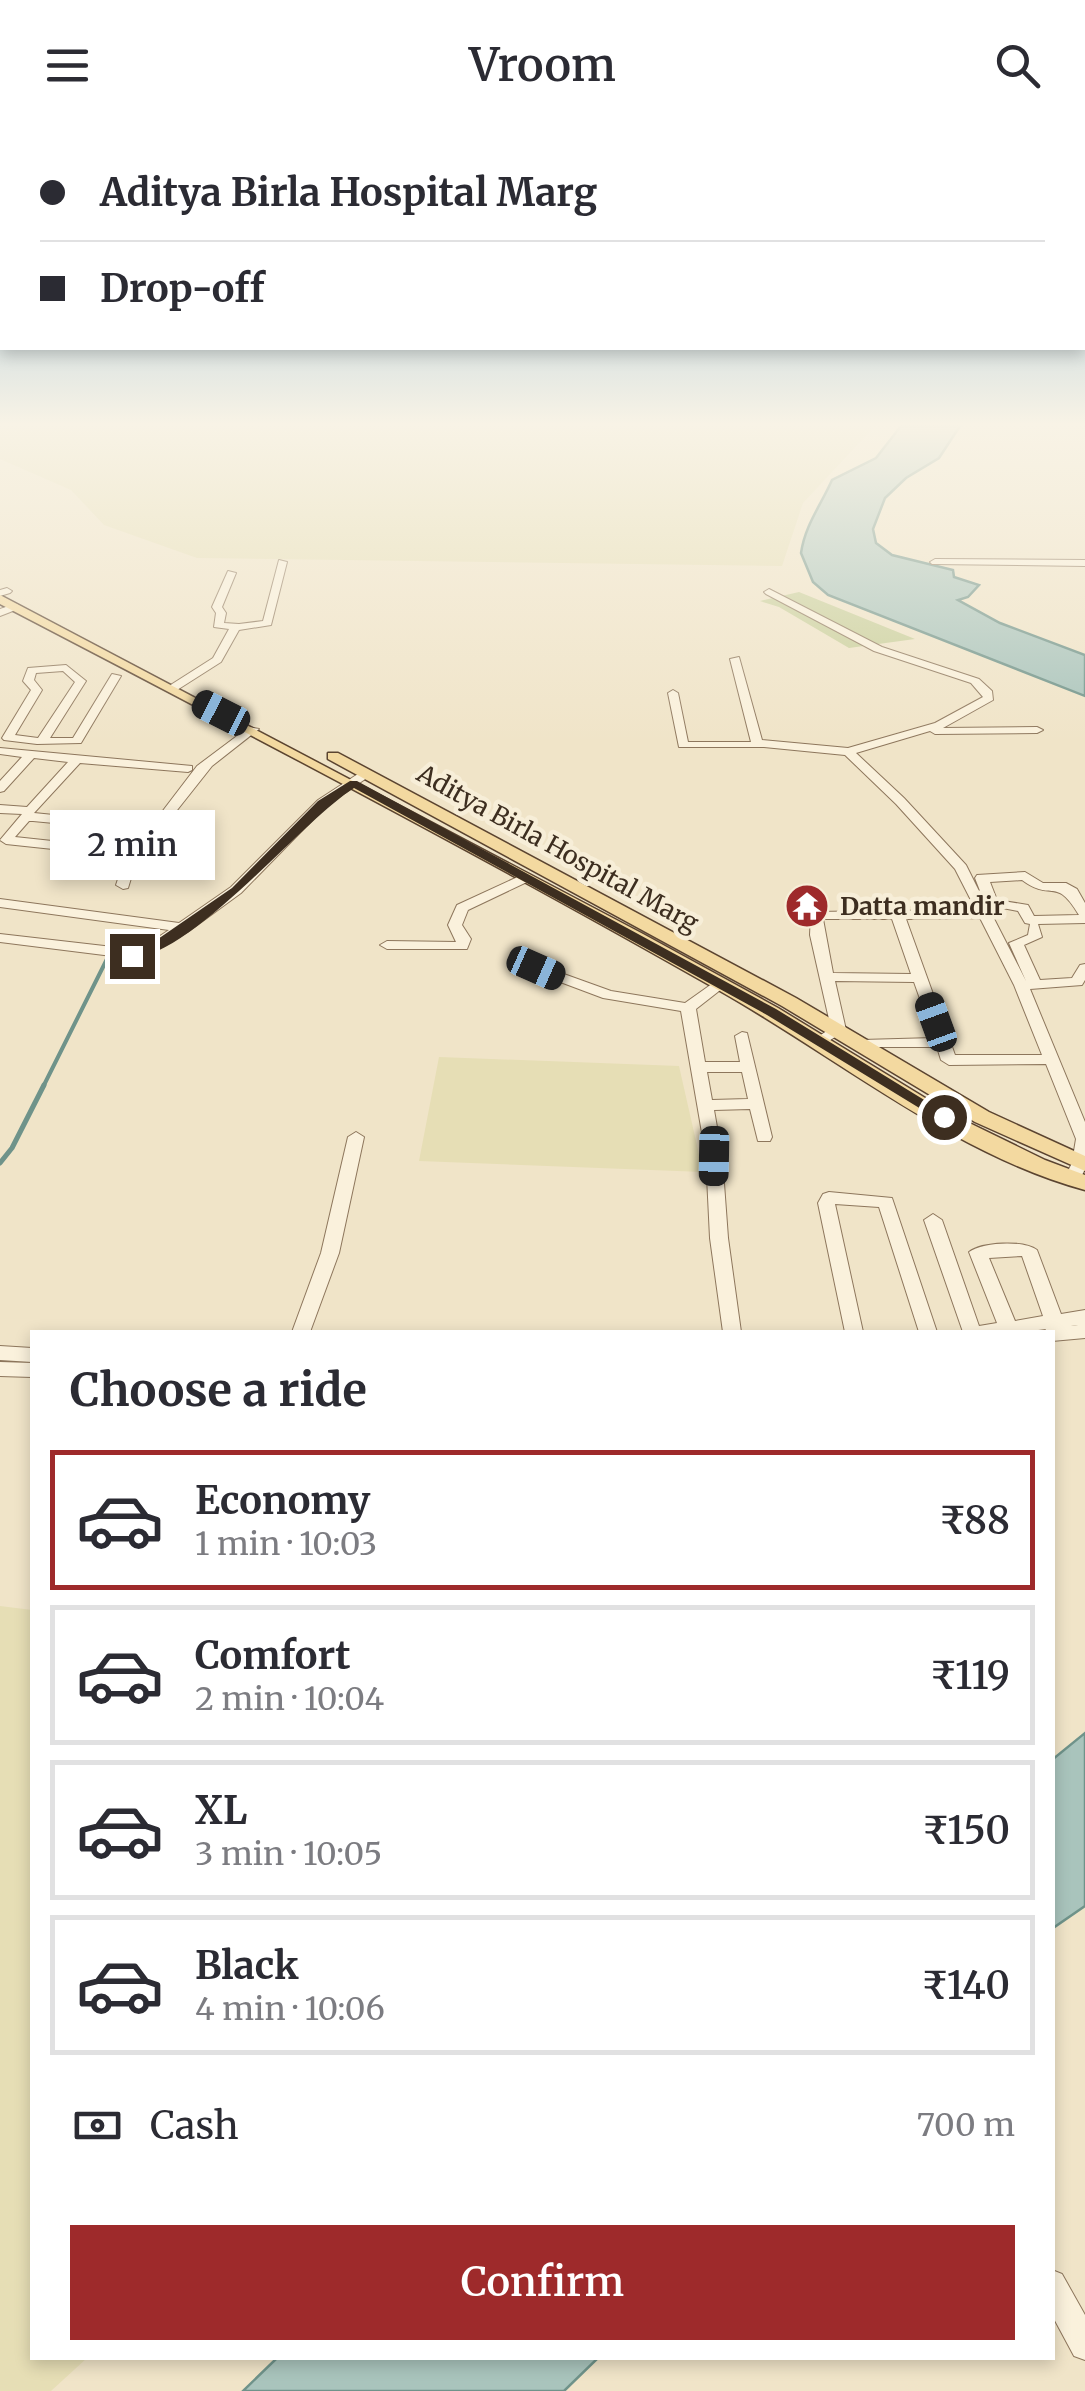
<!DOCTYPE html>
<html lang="en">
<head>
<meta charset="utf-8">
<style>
	body { margin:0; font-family:Merriweather,serif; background:#f7f7f7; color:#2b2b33; height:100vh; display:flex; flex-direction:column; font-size:38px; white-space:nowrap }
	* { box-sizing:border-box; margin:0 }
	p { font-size:32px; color:#7c7c81 }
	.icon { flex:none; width:55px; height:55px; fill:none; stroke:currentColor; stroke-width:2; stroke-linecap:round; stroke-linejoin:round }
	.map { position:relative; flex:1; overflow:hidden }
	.sheet { position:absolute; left:30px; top:1200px; width:1025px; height:1030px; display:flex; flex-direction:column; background:#fff; border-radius:0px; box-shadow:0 5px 15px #0003 }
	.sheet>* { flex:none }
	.banner { position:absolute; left:0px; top:0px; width:1085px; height:220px; box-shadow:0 5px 15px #0003; display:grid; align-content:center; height:220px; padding:0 40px; background:#fff }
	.end { position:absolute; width:45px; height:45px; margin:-22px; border:12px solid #3d2e20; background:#fff; box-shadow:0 0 0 5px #fff }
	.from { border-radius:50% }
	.bubble { position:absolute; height:70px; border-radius:0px; background:#fff; box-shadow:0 5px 15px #0003; font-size:32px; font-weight:600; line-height:70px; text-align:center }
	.car { position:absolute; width:30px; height:60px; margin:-30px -15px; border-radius:12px; box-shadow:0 0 8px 2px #0007; background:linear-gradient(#222 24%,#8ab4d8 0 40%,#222 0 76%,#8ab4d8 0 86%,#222 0) }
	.banner b { display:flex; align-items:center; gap:35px; height:95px; font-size:38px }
	.banner b+b { border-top:2px solid #e1e1e2 }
	.banner i { width:25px; height:25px; background:#2b2b33 }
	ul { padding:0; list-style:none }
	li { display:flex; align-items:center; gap:30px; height:140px; margin:0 20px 15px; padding:0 20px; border:5px solid #e1e1e2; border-radius:0px }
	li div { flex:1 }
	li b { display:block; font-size:38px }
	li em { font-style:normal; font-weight:600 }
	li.on { border-color:#9e2a2b }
	li>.icon { width:90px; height:90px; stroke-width:1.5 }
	h2 { padding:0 40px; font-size:45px; line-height:120px }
	.pay { display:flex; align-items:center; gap:25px; height:110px; padding:0 40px; font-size:38px }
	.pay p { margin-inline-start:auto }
	.button { display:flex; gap:20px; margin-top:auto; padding:20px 40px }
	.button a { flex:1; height:115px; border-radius:0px; background:#9e2a2b; color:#fff; font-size:40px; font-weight:600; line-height:115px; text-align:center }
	header { display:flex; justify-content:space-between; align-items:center; height:130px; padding:0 40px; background:#fff; font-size:45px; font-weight:600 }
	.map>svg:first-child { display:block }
	.farmland { fill:#e6deb5 }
	.green { fill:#c9cf9b }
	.water { fill:#a9c4bc; stroke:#6f938a; stroke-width:2.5 }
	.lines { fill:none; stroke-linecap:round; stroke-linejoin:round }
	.stream-far1 { stroke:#6f938a; stroke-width:4 }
	.stream { stroke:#6f938a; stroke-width:5 }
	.minor-casing { stroke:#8d765c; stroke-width:2 }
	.major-casing { stroke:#5b4430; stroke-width:3 }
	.minor { fill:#faf1dc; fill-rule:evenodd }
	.major { fill:#f3d9a0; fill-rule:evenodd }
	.route { fill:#3d2e20 }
	.labels { text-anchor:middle; stroke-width:9; stroke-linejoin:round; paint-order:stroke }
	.far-street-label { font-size:25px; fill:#3d2e20; stroke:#f7eed8 }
	.far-poi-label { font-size:25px; font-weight:bold; fill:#3d2e20; stroke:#f7eed8; text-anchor:start }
</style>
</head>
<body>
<header><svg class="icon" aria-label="menu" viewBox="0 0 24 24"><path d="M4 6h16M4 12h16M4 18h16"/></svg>Vroom<svg class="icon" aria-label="search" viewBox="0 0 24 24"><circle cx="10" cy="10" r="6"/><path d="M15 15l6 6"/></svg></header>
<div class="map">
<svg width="1085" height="2261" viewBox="0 0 1085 2261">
	<rect width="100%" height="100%" fill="#f0e4c8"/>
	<path class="farmland" d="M0,296H875L803,373L782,436L197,428L104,395L71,360L0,329Z
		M439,927L679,936L703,1042L419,1031Z
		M0,1476L32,1480V2228H87L51,2261H0Z"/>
	<path class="green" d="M799,462L915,509L849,518L779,477L760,471Z"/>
	<path class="water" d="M901,296H960L939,328L906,348L885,368L873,399L876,413L892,425L953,440L954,447L979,455L968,467L958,470L1000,493L1085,525V566L828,465L813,452L801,423C805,395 821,375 832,350L876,328Z
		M1085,1603V1776L1053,1798V1629Z
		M277,2228H598L564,2261H243Z"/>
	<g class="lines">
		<path class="stream-far1" d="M43,957L110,823"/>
		<path class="stream" d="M0,1033L12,1018L44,955"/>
		<defs>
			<path id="minor" d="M935,429L1085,430V436L932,434L930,432Z
				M279,430L287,432L271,495L239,500L221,532L177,560H169V556L213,528L229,499L214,497L216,483L212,477L228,441L236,443L222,477L226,483L224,493L239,494L263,491Z
				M7,458L12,461L10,463L0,466V460Z
				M769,459L882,517L979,549L992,561L993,570L943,598L1037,597L1043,600L1037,603L935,604L930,601L856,623L904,668L966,735L984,771L975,748L977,745L1025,742L1043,753H1066L1077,759L1085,773V793L1038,794L1042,807L1024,815L1040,850L1072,848L1080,835L1085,834V850L1082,855L1030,859L1085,992V1039L1078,1053H1066L1064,1049L1072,1033L1076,1009L1046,934L949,935L941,930L937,917H857L855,914L857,911L862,910L934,908L914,852L835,851L846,900L824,914H814L812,911L831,898L810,805L811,782L976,780L955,739L896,674L845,625L764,617H679L668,563L673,560L678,563L688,612H751L730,529L739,527L762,610L848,618L935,593L983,567L971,553L874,521L766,464L764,462ZM1022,750C1053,773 1055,745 1079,785L1034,786L1028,775L997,770L990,752ZM987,775L1018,781L1025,793L1030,794L1028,805L1009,813L1026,851ZM980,788L1014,855L1042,925H955L906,789ZM823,789H892L911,844L833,843Z
				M14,474L18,475V479L0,486V479Z
				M66,535L86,551L50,608H73L112,544L121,546L81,613L37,614L4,610L2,608L31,560L23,551L28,538ZM63,541L75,552L38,608L15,605L42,560L34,550L36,543Z
				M249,597L259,599L212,636L136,732L128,758L123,759L116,755L124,731L147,702L139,701L123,721L109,725L6,714L0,710L22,684L0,683V675L27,677L68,632L34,628L4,661L0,662V651L22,627L0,624V618L192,636V640L188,642L80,633L34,683L152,695L197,636ZM29,691H33L127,700L115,715L108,717L15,707Z
				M364,640L374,643L326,676L241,763L189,801L142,829L125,848L120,849L113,845L128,828L0,812V804L139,820L169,800L0,777V769L179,793L231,757L318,670Z
				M524,744L529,745V751L468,780L462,795L471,809L467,819H387L380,815L387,811L456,812L448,795L457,775Z
				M536,834L611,861L685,873L716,851H726L728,854L696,879L705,932H740L735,906L742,902L747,903L772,1007L770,1011H758L750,979L714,980L722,1026L728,1108L741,1202H723L710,1108L706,1026L681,881L603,868L531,841V835ZM707,942H742L748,969L712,970Z
				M356,1002L364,1007L339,1123L310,1202H292L321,1123L348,1007Z
				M829,1062L892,1068L937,1202H919L879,1077L835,1074L863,1202H845L818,1073L823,1064Z
				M933,1084L942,1090L979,1196L997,1193L969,1122C982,1112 1024,1110 1037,1120L1061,1184L1085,1180V1194L1071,1196L1085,1194V1208L1052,1211V1202H1044L1046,1199L1023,1202H963L924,1090ZM1022,1126L1043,1186L1015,1191L989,1128Z
				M0,1216L32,1218V1232L0,1230Z
				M0,1232L32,1233V1247L0,1246Z
				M1052,2140L1062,2144L1085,2185V2230L1074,2226L1052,2185Z"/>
			<path id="major" d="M0,465L643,804L778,878L953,985L1045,1030L1085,1045V1060C955,1025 837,927 720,861C483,726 242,600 0,474Z
				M328,623H338L796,868L989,982L1085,1026V1041L975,992L782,876L328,629Z"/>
		</defs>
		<use href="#minor" class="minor-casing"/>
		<use href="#major" class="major-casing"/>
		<use href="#minor" class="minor"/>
		<use href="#major" class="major"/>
	</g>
	<linearGradient id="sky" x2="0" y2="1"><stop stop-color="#8fbad6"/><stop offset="0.48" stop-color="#f8f3e6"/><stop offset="1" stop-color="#f8f3e6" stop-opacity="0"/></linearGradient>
	<rect width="1085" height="613" fill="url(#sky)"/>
	<path class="route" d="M350,651H357L776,879L952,987L939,990L767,885L354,658C300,692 187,833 127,828V823L142,820L232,758L318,671Z"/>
	<defs>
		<symbol id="temple-disc" viewBox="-11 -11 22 22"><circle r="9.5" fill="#9e2a2b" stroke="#f7eed8"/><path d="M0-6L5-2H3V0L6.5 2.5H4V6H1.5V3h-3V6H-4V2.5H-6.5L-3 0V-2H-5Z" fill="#fff"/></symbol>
	</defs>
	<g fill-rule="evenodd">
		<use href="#temple-disc" x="782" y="751" width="50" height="50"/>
	</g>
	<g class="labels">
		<g class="far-street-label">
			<text transform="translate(558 718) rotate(29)" y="9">Aditya Birla Hospital Marg</text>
		</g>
		<g class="far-poi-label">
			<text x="840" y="785">Datta mandir</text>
		</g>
	</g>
</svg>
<i class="end from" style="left:944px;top:987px"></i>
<i class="end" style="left:132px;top:826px"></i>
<div class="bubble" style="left:50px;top:680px;width:165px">2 min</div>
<i class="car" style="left:221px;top:583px;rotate:297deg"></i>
<i class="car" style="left:536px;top:838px;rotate:114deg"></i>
<i class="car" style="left:936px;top:892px;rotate:340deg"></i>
<i class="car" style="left:714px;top:1026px;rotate:181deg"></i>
<div class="banner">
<b><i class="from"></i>Aditya Birla Hospital Marg</b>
<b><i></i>Drop-off</b>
</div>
<section class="sheet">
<h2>Choose a ride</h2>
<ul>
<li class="on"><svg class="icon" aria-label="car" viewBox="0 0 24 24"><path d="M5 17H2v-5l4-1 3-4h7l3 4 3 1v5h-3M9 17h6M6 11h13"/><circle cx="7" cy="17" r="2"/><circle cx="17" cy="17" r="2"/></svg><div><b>Economy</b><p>1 min · 10:03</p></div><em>₹88</em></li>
<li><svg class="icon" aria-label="car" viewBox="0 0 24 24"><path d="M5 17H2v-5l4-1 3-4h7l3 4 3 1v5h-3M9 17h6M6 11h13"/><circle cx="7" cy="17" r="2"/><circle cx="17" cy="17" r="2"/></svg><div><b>Comfort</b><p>2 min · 10:04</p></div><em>₹119</em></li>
<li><svg class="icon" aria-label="car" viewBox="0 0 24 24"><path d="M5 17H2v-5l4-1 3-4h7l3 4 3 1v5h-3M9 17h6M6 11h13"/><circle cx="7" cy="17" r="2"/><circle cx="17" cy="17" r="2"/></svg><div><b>XL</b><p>3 min · 10:05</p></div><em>₹150</em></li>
<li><svg class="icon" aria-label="car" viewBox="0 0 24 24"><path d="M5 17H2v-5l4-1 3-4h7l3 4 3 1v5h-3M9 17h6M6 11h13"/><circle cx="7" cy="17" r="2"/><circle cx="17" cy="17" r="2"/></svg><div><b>Black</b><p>4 min · 10:06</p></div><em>₹140</em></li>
</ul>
<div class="pay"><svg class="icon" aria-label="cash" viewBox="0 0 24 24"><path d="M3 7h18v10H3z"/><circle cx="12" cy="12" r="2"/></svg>Cash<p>700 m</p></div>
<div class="button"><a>Confirm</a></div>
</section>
</div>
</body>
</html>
